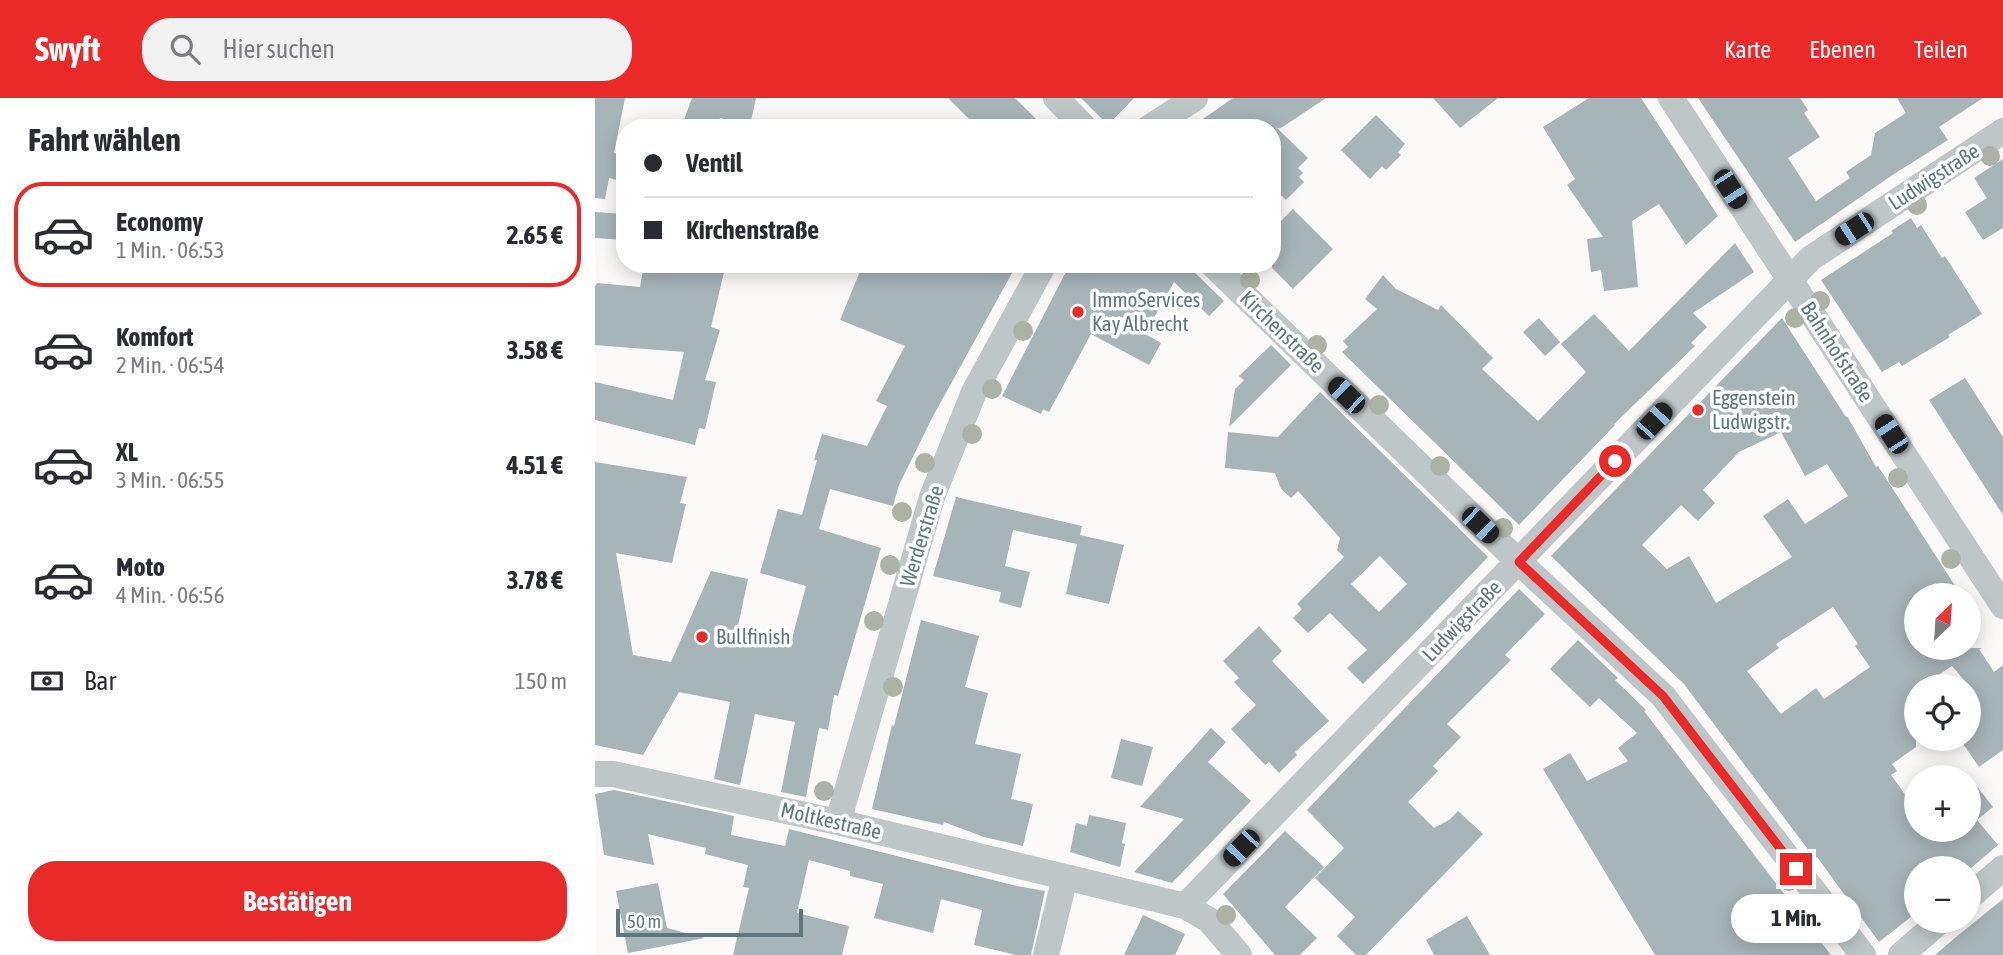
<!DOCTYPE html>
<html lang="de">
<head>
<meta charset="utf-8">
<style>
	body { margin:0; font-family:"Asap Condensed",sans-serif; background:#f2f2f3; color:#2b2b33; height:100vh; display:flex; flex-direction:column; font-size:26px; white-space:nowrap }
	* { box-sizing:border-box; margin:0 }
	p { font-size:23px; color:#7c7c81 }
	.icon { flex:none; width:38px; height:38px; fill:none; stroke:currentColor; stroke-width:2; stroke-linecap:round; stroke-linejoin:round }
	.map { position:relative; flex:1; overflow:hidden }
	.details { display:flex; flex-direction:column; background:#fff; width:595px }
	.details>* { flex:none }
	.banner { position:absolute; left:21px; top:21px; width:665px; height:154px; border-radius:28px; box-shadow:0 4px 18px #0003; display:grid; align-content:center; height:154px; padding:0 28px; background:#fff }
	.needle { width:46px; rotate:25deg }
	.fabs { position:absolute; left:1309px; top:485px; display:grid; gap:14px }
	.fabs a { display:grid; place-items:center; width:77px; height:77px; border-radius:50%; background:#fff; box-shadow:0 4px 18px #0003; font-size:35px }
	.scale { position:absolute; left:21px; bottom:18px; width:187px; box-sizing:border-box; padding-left:7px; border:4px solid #5f777e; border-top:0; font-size:19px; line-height:24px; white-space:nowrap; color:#5f777e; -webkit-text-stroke:5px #fff; paint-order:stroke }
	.end { position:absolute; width:32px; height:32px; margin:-16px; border:9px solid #e92a29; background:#fff; box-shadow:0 0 0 4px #fff }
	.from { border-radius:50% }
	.bubble { position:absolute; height:49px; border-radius:24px; background:#fff; box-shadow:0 4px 18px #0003; font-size:23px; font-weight:700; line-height:49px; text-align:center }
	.car { position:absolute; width:21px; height:42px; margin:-21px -10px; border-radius:9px; box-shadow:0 0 5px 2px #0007; background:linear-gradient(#222 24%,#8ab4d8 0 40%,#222 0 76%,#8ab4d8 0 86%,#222 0) }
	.banner b { display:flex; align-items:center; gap:24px; height:66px; font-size:26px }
	.banner b+b { border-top:2px solid #e1e1e2 }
	.banner i { width:18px; height:18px; background:#2b2b33 }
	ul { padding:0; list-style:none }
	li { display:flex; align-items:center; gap:21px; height:105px; margin:0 14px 10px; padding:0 14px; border:4px solid transparent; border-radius:28px }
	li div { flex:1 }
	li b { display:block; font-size:26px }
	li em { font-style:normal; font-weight:700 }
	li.on { border-color:#e92a29 }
	li>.icon { width:63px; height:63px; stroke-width:1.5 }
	h2 { padding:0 28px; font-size:32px; line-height:84px }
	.pay { display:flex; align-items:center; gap:18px; height:77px; padding:0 28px; font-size:26px }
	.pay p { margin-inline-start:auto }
	.action { display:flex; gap:14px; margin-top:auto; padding:14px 28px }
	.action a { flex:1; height:80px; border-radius:28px; background:#e92a29; color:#fff; font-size:28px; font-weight:700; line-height:80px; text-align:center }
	header { display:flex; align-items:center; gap:42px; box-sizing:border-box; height:98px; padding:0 35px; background:#e92a29; color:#fff }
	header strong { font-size:33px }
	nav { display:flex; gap:38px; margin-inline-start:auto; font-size:24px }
	.search { width:490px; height:63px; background:#f2f2f3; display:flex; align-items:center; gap:18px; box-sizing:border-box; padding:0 24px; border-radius:28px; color:#7c7c81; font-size:26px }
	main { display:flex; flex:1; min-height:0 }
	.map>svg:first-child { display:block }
	.building { fill:#a7b4b8; fill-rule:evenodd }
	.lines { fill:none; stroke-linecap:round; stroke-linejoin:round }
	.minor { stroke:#bec6c8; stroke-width:26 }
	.tree { fill:#acb3a6 }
	.route { stroke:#e92a29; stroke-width:9 }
	.poi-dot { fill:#e92a29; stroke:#fff; stroke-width:2.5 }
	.labels { text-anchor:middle; stroke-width:7; stroke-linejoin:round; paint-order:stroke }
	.street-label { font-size:21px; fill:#5f777e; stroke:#fff }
	.poi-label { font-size:21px; fill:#5f777e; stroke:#fff; text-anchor:start }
</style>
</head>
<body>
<header>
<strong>Swyft</strong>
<div class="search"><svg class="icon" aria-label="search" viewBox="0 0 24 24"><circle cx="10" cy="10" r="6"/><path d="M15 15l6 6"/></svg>Hier suchen</div>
<nav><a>Karte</a><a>Ebenen</a><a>Teilen</a></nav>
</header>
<main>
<section class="details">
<h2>Fahrt wählen</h2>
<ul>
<li class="on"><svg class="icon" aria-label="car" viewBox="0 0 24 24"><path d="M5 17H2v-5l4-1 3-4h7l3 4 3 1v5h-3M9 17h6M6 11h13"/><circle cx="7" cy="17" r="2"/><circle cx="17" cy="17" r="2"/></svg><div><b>Economy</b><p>1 Min. · 06:53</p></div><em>2.65 €</em></li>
<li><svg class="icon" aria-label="car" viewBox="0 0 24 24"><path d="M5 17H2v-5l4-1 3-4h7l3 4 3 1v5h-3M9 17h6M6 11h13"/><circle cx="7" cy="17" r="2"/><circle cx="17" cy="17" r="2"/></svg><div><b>Komfort</b><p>2 Min. · 06:54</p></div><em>3.58 €</em></li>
<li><svg class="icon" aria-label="car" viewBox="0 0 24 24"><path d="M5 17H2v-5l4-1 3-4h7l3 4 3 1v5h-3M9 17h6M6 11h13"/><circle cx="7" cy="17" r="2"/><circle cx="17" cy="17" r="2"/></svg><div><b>XL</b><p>3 Min. · 06:55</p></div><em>4.51 €</em></li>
<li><svg class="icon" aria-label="car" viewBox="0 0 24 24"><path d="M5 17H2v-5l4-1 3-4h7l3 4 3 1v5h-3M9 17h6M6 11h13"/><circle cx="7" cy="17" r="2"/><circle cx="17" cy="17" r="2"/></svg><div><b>Moto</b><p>4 Min. · 06:56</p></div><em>3.78 €</em></li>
</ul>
<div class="pay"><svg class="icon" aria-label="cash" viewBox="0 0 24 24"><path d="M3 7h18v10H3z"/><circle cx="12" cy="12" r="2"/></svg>Bar<p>150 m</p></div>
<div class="action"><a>Bestätigen</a></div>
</section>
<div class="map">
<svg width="1408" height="857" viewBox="0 0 1408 857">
	<rect width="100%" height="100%" fill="#faf9f8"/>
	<path class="building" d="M0,0H30L19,55L30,57V84L14,80L10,101L0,100Z
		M97,0H161L155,27L125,20L121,30H86Z
		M353,0H420L450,30H383Z
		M486,0H539L513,27Z
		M638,0H731L686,30H682L713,60L703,70L708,75L704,79L709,84L691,102L677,88V30H595Z
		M838,0H903L865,30Z
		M994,0H1046L1123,118L1091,147L1064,106L1037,123L1043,189L1009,193L1006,172L996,174L992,141L1008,139L972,87L980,81L948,29Z
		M1103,0H1205L1213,12L1209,15L1225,39L1193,60L1221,103L1255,80L1251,74L1276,57L1280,35L1311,15L1302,0H1388L1344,29L1353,42L1299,76L1200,144Z
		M781,17L810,46L803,54L806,57L791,72L787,68L775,81L746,52Z
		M1408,61V130L1388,142L1370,114L1392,100L1379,80Z
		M698,111L738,151L698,191L677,170V132Z
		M0,114L30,116V142L0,140Z
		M1316,120L1322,130L1326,127L1347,160L1350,158L1387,216L1353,237L1355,239L1307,268L1304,264L1287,274L1226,182L1298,135L1296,133Z
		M1140,145L1159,174L1098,215L1112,229L1096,245L1100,248L1019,326L1020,327L924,427L747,254L753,249L748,243L782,211L770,201L788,177L801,191L843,212L846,207L898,260L887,271L943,323L991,274L966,246L999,216L1034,253Z
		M49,166H131L116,229L125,232L110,282L121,284L110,331L104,330L100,347L0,322V284L78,302L89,254L0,247V188L2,185L45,189Z
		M268,166H422L337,320L304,387L298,408L235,391L224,431L286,450L243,598L239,597L233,632L224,630L211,699L186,694L200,624L160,616L145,687L119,681L135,604L84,594L48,657L0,647V364L92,379L85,405L91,406L77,465L21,455L38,557L76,564L116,473L153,481L142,533L195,548L211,488L165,475L183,411L207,417L222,362H219L227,336L272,348L292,308L281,303L310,248L245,222Z
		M475,166H591L629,203L614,218L579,184L550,236L566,245L554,267L496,236L454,314L448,311L446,316L407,298Z
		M944,220L965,244L950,258L928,234Z
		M1187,220L1251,319L1252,318L1281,369L1283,368L1366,497H1321V550H1387L1384,551L1399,574L1408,567V652L1384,669L1364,640H1374V588L1357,568L1327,588H1321V591L1314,596L1321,606V649L1297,666L1302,673L1296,677L1321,712V732H1335L1343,742L1356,732H1374V678L1398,709L1382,722L1403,747L1376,770H1321V815L1284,844L1222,759L1220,761L1089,586L956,458ZM1186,334L1210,378L1232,366L1253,398L1210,426L1193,401L1168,418L1197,459L1121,505L1094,458L1072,471L1047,447L1086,407L1103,423L1120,405L1108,392L1144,354ZM1238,509L1263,546L1260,548L1275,569L1229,601L1221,590L1186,616L1152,573L1184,550L1181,546Z
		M676,247L696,267L634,329L640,291L649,282L644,278Z
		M1370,280L1408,339V417L1334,302Z
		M725,294L893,459L813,542L768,586L752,570L772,552L735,515L713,535L698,520L707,511L702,506L749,459L742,452L745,440L703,393L696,400L686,391L680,375L630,370L633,334L683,339ZM785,458L812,486L784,514L756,486Z
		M361,399L487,428L485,437L529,447L514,506L471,496L482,446L418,432L410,468L435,474L426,510L404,504L406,494L338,478Z
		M924,491L950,516L910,557L916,562L852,626L866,639L838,668L843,673L813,704L839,730L854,722L863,713L888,736L771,857H761L742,838L760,819L720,780L749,750L712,712Z
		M326,522L384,538L370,589L393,595L380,646L426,656L416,701L438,706L428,748L389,739L349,724L348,727L277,711L297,627L299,628Z
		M664,528L687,553L677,563L734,623L700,654L702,657L684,675L674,664L670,667L636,631L661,607L639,584L644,580L628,563Z
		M983,542L1023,580L1020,582L1051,612L1049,613L1236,857H1060L948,671L975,655L992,683L1033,663L1023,650L1042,635L1004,600L995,609L955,571Z
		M616,630L631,644L613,664L656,703L577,785L539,774L589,721L545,709Z
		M526,641L558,649L547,688L516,680Z
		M19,692L139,718L136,737L190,748L194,731L422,788L450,793L436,857H421L379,847L387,812L346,801L338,835L279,820L288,786L255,778V773L214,762L202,815L254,828L247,857H138L154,790L148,789L153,767L110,756L111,750L53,736L59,767L9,757L0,696Z
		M494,717L531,725L527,745L530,746L525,769L475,754L481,725L492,728Z
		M690,733L729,769L690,809L722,840L705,857H680L628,796Z
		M63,785L72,830L110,840L33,855L21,793Z
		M1408,801V857H1340L1361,839Z
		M548,817L590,836L580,857H529Z
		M872,818L895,857H839L831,842Z"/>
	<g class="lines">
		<path class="minor" d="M461,0L490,30
			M1076,0L1408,508
			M554,30L600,0
			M617,166L924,464L1068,598L1268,857
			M0,676H18L243,724L590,808L614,822L644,857
			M243,724L337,399L379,294L449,166
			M1374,799L1408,770
			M590,808L1216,160L1408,33
			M451,857L470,779
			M1306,857L1346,822"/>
	</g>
	<g class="tree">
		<circle cx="1395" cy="58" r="10"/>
		<circle cx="1322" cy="107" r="10"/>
		<circle cx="655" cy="182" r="10"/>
		<circle cx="1225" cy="203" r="10"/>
		<circle cx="1200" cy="220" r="10"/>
		<circle cx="428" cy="233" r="10"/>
		<circle cx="722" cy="247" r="10"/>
		<circle cx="397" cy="291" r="10"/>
		<circle cx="784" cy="307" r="10"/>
		<circle cx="377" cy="336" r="10"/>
		<circle cx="330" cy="365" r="10"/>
		<circle cx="845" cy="368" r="10"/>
		<circle cx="1303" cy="380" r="10"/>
		<circle cx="307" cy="414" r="10"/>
		<circle cx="908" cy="430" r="10"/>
		<circle cx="1356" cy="461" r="10"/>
		<circle cx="295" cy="467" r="10"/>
		<circle cx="279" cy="523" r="10"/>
		<circle cx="298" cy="589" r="10"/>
		<circle cx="229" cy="693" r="10"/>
		<circle cx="1194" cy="783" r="10"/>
		<circle cx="631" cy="817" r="10"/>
	</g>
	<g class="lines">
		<path class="route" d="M1020,363L924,464L1068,598L1201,771"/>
	</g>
	<g class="poi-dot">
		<circle cx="483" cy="214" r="7"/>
		<circle cx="1103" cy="312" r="7"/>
		<circle cx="107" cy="539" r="7"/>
	</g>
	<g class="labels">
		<g class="street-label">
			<text transform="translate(1339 79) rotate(-33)" y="7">Ludwigstraße</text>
			<text transform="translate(687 234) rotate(44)" y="7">Kirchenstraße</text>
			<text transform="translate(1242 254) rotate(57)" y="7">Bahnhofstraße</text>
			<text transform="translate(327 438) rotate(-73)" y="7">Werderstraße</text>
			<text transform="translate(867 523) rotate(-46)" y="7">Ludwigstraße</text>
			<text transform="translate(236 723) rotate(13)" y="7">Moltkestraße</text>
		</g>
		<g class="poi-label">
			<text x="497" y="209">ImmoServices<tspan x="497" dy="24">Kay Albrecht</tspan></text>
			<text x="1117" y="307">Eggenstein<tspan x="1117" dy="24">Ludwigstr.</tspan></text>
			<text x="121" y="546">Bullfinish</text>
		</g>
	</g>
</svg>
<div class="fabs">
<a><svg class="needle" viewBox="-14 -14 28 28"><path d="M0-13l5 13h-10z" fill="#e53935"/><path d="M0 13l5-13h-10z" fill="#7c7c81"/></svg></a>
<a><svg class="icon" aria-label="locate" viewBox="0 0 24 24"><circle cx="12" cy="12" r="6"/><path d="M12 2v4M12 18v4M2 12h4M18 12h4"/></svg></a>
<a>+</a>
<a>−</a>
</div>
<div class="scale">50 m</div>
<i class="end from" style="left:1020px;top:363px"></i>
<i class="end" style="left:1201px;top:771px"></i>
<div class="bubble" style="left:1136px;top:796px;width:130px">1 Min.</div>
<i class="car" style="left:1135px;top:91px;rotate:147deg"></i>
<i class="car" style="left:1259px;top:131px;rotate:237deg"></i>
<i class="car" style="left:751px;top:297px;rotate:314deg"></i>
<i class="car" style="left:1059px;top:323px;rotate:43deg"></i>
<i class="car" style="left:1296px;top:336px;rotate:327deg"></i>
<i class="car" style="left:885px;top:427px;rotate:134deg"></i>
<i class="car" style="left:646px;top:750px;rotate:224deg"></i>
<div class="banner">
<b><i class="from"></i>Ventil</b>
<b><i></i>Kirchenstraße</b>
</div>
</div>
</main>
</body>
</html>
